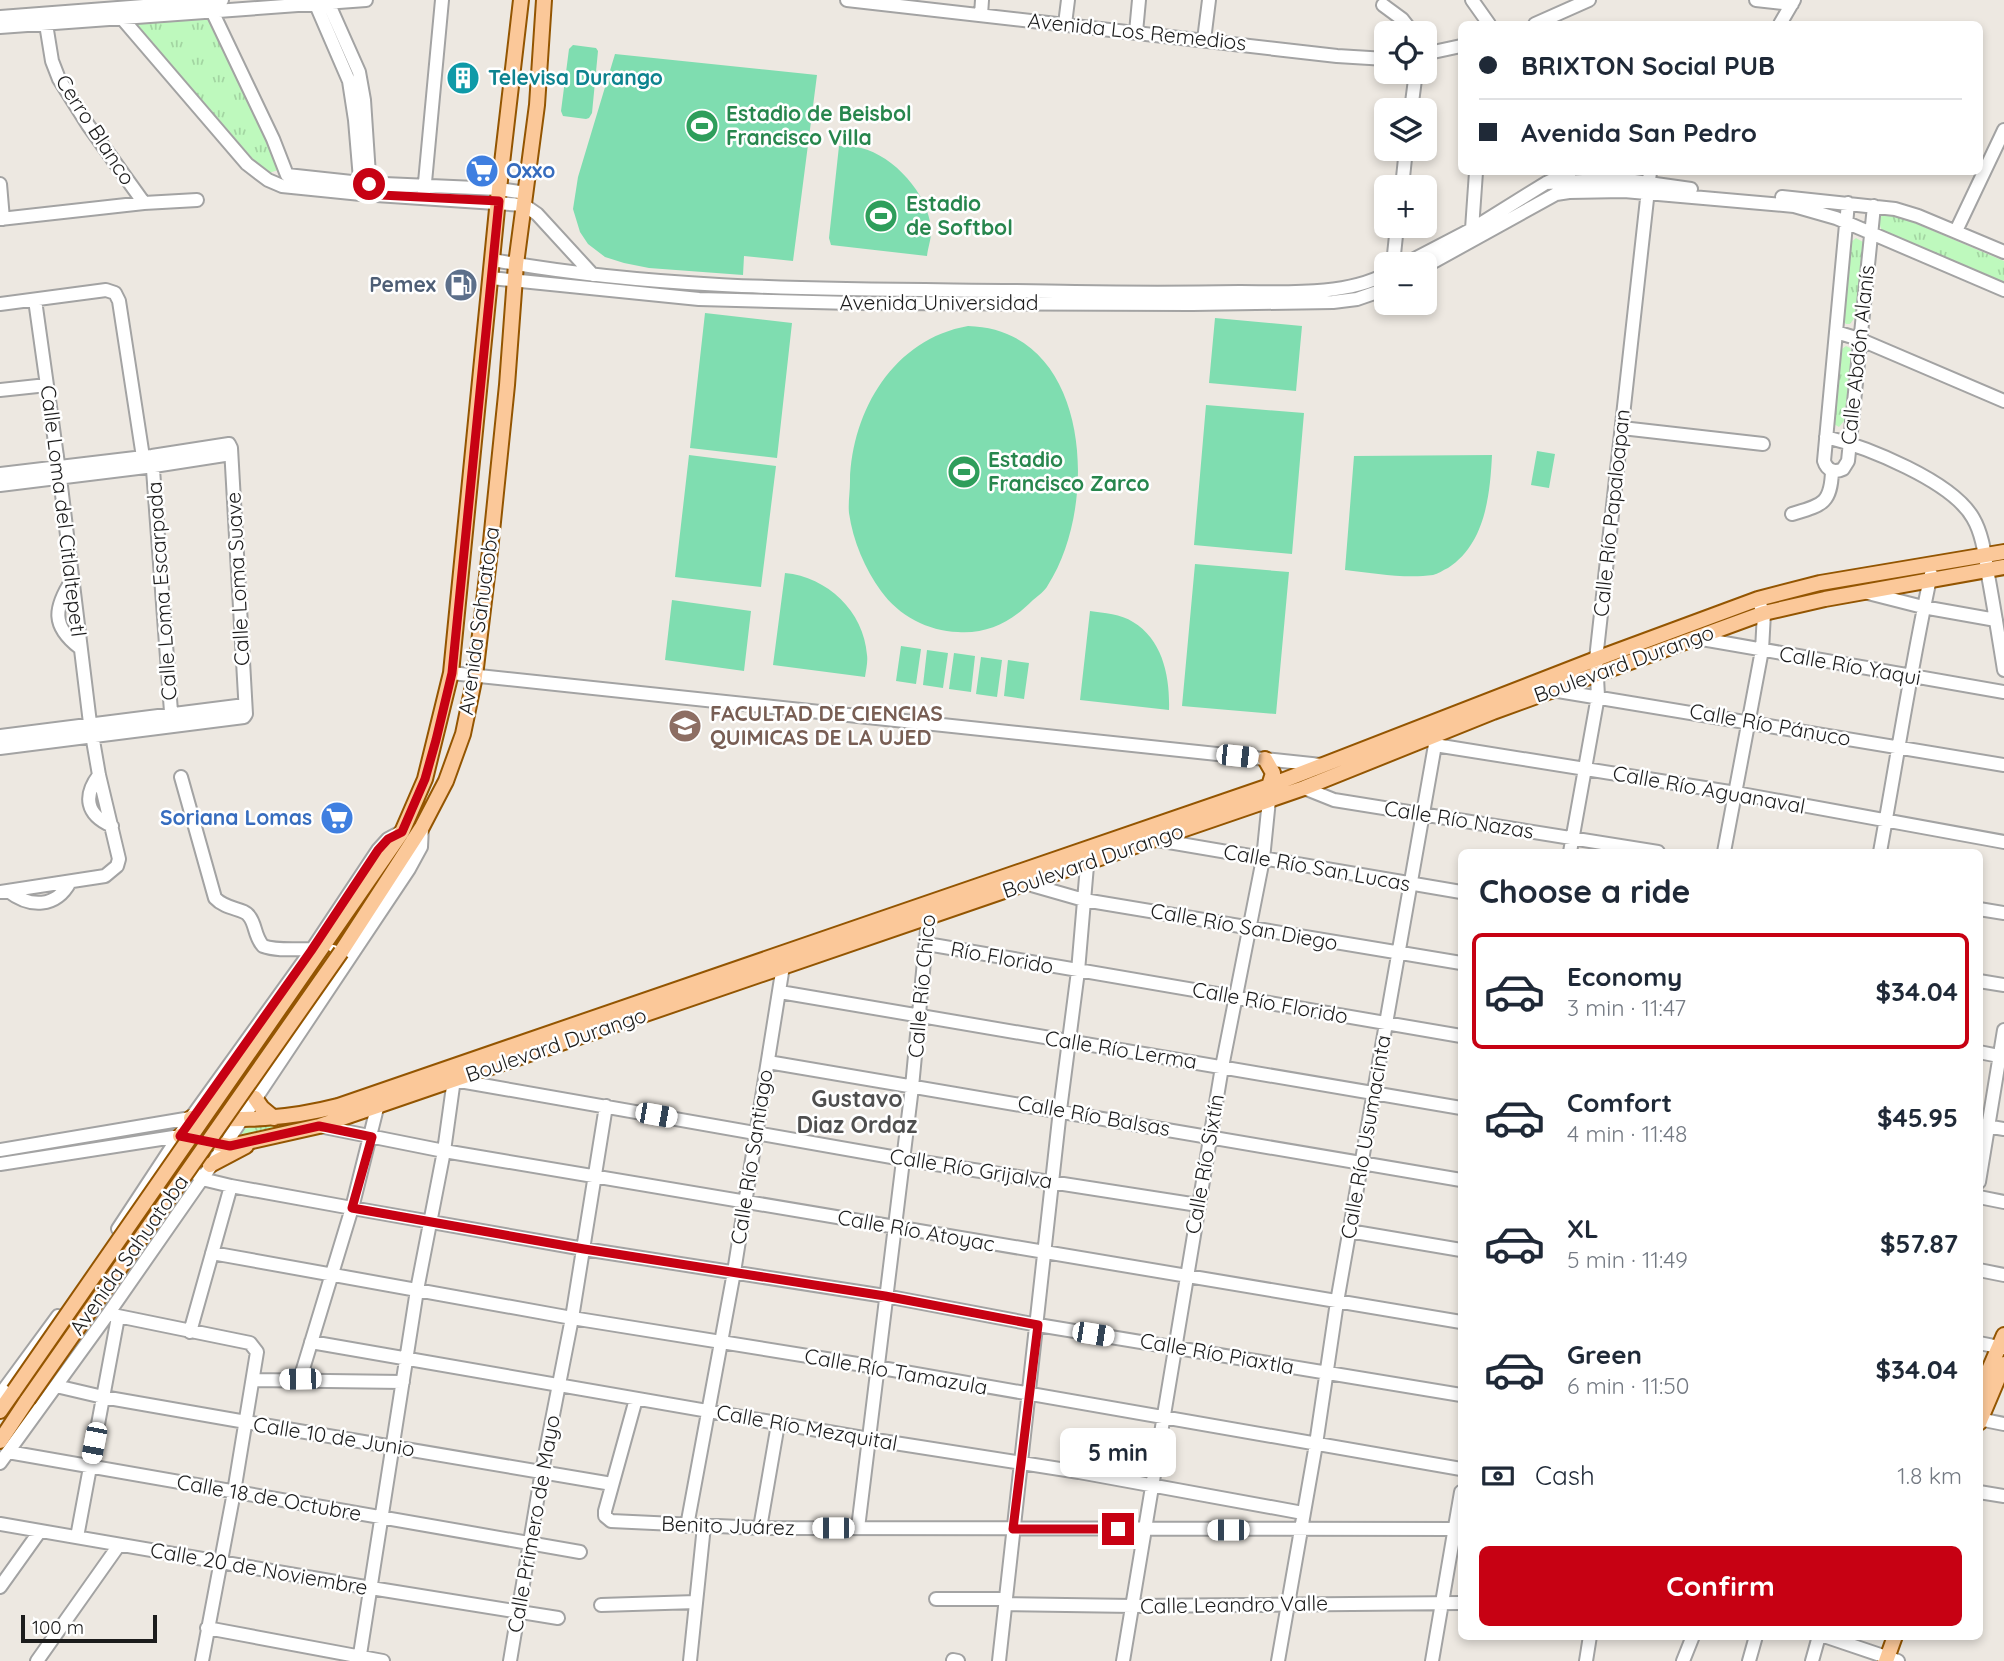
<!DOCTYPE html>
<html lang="en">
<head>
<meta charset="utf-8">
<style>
	body { margin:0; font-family:Quicksand,sans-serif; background:#f2f2f3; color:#1f2937; height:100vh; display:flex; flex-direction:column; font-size:26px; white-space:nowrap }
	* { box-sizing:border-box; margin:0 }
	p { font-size:23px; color:#747a83 }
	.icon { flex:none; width:38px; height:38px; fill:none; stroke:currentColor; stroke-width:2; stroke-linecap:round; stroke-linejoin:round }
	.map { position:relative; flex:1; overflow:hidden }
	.side { position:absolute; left:1458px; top:849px; width:525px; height:791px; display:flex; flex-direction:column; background:#fff; border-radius:10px; box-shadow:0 4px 10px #0003 }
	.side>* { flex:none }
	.top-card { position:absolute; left:1458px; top:21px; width:525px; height:154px; border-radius:10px; box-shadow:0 4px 10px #0003; display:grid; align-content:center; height:154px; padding:0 21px; background:#fff }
	.buttons { position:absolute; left:1374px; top:21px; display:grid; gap:14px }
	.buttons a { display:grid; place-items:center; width:63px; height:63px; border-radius:10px; background:#fff; box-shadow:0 4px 10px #0003; font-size:35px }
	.scale { position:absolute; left:21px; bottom:18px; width:136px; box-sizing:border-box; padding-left:7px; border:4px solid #1c1c1c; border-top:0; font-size:19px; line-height:24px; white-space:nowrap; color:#1c1c1c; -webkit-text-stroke:5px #fff; paint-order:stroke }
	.end { position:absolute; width:32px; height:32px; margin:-16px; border:9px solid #c70113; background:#fff; box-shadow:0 0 0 4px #fff }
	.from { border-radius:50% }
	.bubble { position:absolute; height:49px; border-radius:10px; background:#fff; box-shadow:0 4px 10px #0003; font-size:23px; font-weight:700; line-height:49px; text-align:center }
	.car { position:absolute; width:21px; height:42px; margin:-21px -10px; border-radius:9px; box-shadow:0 0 5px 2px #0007; background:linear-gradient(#fff 24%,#345 0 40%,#fff 0 76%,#345 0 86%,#fff 0) }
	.top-card b { display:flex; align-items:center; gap:24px; height:66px; font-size:26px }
	.top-card b+b { border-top:2px solid #e0e1e3 }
	.top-card i { width:18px; height:18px; background:#1f2937 }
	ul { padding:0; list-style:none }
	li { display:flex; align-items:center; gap:21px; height:116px; margin:0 14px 10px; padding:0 7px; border:4px solid transparent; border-radius:10px }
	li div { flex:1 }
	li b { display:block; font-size:26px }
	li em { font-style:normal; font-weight:700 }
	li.on { border-color:#c70113 }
	li>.icon { width:63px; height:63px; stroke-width:1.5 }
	h2 { padding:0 21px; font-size:32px; line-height:84px }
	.pay { display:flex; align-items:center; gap:18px; height:77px; padding:0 21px; font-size:26px }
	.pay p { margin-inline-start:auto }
	.cta { display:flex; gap:14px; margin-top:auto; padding:14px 21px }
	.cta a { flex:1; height:80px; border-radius:10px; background:#c70113; color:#fff; font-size:28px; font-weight:700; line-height:80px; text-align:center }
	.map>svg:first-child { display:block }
	.park { fill:url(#park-tufts) }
	.pitch { fill:#7fddb0 }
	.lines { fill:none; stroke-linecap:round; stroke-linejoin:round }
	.minor-casing { stroke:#a3a3a3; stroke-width:16 }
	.major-casing { stroke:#935501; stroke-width:18 }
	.minor { stroke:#fff; stroke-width:12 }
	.major { stroke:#fbc899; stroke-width:14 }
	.major-bridge-casing { stroke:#935501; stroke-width:18; stroke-linecap:butt }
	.major-bridge { stroke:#fbc899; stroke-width:14 }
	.route { stroke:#c70113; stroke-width:9 }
	.labels { text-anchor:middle; stroke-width:5; stroke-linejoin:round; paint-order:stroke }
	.street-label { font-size:21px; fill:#1c1c1c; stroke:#fff }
	.culture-label { font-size:21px; font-weight:bold; fill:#0d838f; stroke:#fff; text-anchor:start }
	.leisure-label { font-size:21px; font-weight:bold; fill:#27864d; stroke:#fff; text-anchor:start }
	.shop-label { font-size:21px; font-weight:bold; fill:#366cbe; stroke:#fff; text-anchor:start }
	.service-label { font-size:21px; font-weight:bold; fill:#4e5e75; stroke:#fff; text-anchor:end }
	.education-label { font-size:21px; font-weight:bold; fill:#785e54; stroke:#fff; text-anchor:start }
	.neighbourhood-label { font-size:23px; font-weight:bold; fill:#4f4f4f; stroke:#fff }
</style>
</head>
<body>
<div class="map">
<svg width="2004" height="1661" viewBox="0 0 2004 1661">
	<defs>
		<pattern id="park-tufts" width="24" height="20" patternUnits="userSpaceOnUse" patternTransform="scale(1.75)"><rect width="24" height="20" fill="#bef9bd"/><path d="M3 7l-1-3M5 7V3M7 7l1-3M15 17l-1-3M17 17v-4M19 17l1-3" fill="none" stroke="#a3d5a2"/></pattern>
	</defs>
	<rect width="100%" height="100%" fill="#ede8e1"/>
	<path class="park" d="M208,14L281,169L266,174L134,21Z
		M1888,214L1896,215L2004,261V285L1883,233L1878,221L1882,215Z
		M1856,238L1863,242V246L1855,317L1850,324H1846L1842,320L1850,243Z
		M1846,346L1850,348L1852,353L1844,421L1839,427L1832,423L1838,352Z
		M366,1101L370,1103L284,1130L238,1137L234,1135L235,1130L293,1122Z"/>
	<path class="pitch" d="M573,45L596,48L598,51L592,113L589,118L586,119L563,116L561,111L569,49Z
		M615,54L817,75L793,261L744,256L743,275L649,268L624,263L605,257L588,244L580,232L573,209L578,177Z
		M839,146C846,147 854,146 861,148C894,156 928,194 931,228C932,237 928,247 927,256L831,245L829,238Z
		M705,313L792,323L777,458L690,448Z
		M1215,318L1302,326L1296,391L1209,383Z
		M968,326C1091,329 1100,504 1048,585C1045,591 1038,596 1033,600C1012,621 989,634 958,632C928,631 899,616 881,591C865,569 853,541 849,513C848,503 850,492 850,481C852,410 894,339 968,326Z
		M1206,405L1304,413L1292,554L1194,545Z
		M1537,451L1555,454L1549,488L1531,485Z
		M689,455L776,466L761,587L675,577Z
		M1492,455C1490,496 1485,544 1448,568C1443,570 1438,574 1433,575C1405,579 1373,573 1345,570L1354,456Z
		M1195,564L1289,572L1276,714L1182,706Z
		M785,573C827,577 864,611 867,655C868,662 866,670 865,677L773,665Z
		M672,600L751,611L744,671L665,660Z
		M1090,611C1104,613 1121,614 1133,622C1163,640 1170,677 1169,710L1080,700Z
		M901,646L921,649L916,684L896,681Z
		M927,650L948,653L943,688L923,685Z
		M954,653L975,656L971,692L949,689Z
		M981,657L1002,660L997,697L976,694Z
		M1008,660L1029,663L1024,699L1004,696Z"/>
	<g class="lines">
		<defs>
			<path id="minor" d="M314,0L349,81L355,120L361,191
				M327,0L359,72L364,100L370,190
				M847,0L1337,56L1386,59
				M1472,0L1489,24
				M1756,0L1792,4
				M1383,5L1402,19L1413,33
				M114,9L247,164L268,180L282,186L361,194L524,205L537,214L593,275
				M212,11L273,139L287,175
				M981,15L982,0
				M0,17L222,0
				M45,18L52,61L59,79L88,125L144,203
				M1065,24L1068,0
				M1535,24L1589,0
				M1780,24L1794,0
				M0,27L366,0
				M1136,32L1139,0
				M1204,40L1209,0
				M1424,54L1461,46
				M1411,110L1416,72
				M287,175L361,183L499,189L526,193
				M1546,183L1620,179L1691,189
				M0,184L3,219
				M1402,187L1406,149
				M424,193L442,0
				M1782,197L1895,209L1918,216L2004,252
				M1848,203L1824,461C1827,471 1835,473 1843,469L1848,461L1874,206
				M0,219L144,203L197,200
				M1472,229L1476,172
				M1956,231L2004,130
				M493,260C685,295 881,288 1075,292C1130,293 1185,293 1240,292C1285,292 1345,296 1386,274
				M1393,264L1397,226
				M1405,264L1472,229L1546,183L1570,172
				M1424,267L1556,194L1569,192L1624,191L1794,206L1836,218L2004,290
				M491,278L699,299L853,303L1193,304L1333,302L1357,299L1386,289
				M0,304L106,290L115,293L119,301L143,457
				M1836,332L1859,339L2004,401
				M0,390L47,385
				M1622,428L1763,444
				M1826,437C1867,447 1952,481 1973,518C1983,535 1985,557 1988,575C1994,607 1999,639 2004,670
				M152,456L172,725
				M0,474L152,456L229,444L231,448L246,714L244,717L0,748
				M0,485L154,466L231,454
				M1792,514C1822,505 1831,504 1832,471
				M72,580C54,608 51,626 80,648
				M1864,592L1923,607L1996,620
				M1696,638L2004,692
				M451,673L1321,765
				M1552,690L2004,765
				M0,736L245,705
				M1432,739L1435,745L1736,793L2004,842
				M99,775C83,796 86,815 112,826
				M181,777L215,898C226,910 244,908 249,916C256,924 254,936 263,946C287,955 330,941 346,958
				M1304,788L1334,800L1658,852
				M1151,839L1461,892
				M1570,852L1598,696L1596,659L1650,172
				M1724,852L1762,650L1764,613L1760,605
				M1880,852C1897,759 1911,666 1931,574
				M1028,884L1084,900L1461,963
				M8,891C30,908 56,908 70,882
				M0,892L105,876L117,866L119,859L99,775L90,723L60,478L35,300
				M1979,909L2004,913
				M927,944L1461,1036
				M1979,981L2004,985
				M780,992L1461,1108
				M1979,1052L2004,1057
				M768,1062L1461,1180
				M454,1080L903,1159L1198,1205
				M1980,1125L2004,1129
				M319,1126L444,1151L1461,1322
				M0,1150L191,1118
				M0,1164L180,1136
				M161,1164L175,1162L185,1164L202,1179L231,1186L352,1208L584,1249L885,1296L1038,1325L1461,1395
				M1979,1182L2004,1030
				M1979,1197L2004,1202
				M118,1229L191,1118L311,951L378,850L388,839L401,832
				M1349,1231L1461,1250
				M212,1253L572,1318L876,1367L1461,1469
				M1979,1270L2004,1275
				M108,1314L250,1343L257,1352L234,1492L202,1661
				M190,1332L231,1186
				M311,1342L869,1439L1079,1472L1303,1513
				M1979,1343L2004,1348
				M300,1379L352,1208L379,1100
				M254,1380L403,1382
				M56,1386L103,1397L246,1422L612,1484
				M0,1395L58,1316
				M636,1399L605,1511V1516L611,1521L760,1528L1461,1529
				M1979,1419L2004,1424
				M8,1452L580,1552
				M0,1463L108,1314L202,1179L409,869L421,847L422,827
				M1979,1492L2004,1496
				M0,1524L371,1588L558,1618
				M687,1526L734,1272L784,960
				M760,1528L778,1424
				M858,1528L912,1087L929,909
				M77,1537L118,1317
				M0,1587L40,1531
				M936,1599H1006
				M1006,1604L1133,1606L1461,1603
				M601,1605L696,1602
				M207,1628L383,1661
				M1824,1636L1898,1661
				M953,1660L958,1661
				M37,1661L119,1545
				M359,1661L417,1290L444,1151L455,1072
				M510,1661L542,1471L572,1318L606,1106
				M690,1661L704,1526
				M999,1661L1060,1110L1078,971L1088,854
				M1123,1661L1222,1067L1263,859L1269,800
				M1278,1661L1316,1444L1337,1302L1435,745
				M1432,1661L1461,1492
				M1586,1661L1590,1636
				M1683,1661L1693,1636
				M1749,1661L1756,1636
				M1812,1661L1819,1636"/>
			<path id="major" d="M1265,759L1273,773L1269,786
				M323,946L402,832L425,779L451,673L499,189L521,0
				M341,952L422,827L446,781L463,734L475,676L490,551L507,385L516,264L537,105L544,0
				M255,1098L262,1108L274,1118
				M191,1118C242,1121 288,1119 338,1106L1269,786L1596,659L1758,599L1820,583L2004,552
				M180,1136L230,1146L319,1126L1304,788L1493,712L1764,613L1825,599L2004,567
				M210,1165L246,1146
				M1979,1393L2004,1335
				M0,1411L14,1391
				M1979,1423L2004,1364
				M0,1441L28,1399
				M1886,1661L1895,1636"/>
		</defs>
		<use href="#minor" class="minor-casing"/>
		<use href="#major" class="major-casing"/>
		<use href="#minor" class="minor"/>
		<use href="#major" class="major"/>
		<defs>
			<path id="major-bridge" d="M14,1391L323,946
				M28,1399L341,952"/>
		</defs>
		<use href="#major-bridge" class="major-bridge-casing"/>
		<use href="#major-bridge" class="major-bridge"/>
	</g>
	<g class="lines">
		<path class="route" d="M369,184L361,183V194L499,201L452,673L436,740L425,779L402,832L388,839L378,850L311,951L180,1136L230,1146L319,1126L372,1137L352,1208L584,1249L885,1296L1038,1325L1013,1529H1118"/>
	</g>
	<defs>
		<symbol id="building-disc" viewBox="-11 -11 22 22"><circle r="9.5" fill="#0f9aa8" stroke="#fff"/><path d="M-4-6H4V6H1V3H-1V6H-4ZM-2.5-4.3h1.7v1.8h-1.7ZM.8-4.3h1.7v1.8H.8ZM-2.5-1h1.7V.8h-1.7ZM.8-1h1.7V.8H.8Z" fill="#fff"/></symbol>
		<symbol id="stadium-disc" viewBox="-11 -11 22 22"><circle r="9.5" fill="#2e9e5b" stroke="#fff"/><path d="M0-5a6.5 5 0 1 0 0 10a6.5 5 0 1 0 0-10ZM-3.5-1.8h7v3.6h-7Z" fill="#fff"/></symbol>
		<symbol id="supermarket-disc" viewBox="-11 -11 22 22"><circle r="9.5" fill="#3f7fe0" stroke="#fff"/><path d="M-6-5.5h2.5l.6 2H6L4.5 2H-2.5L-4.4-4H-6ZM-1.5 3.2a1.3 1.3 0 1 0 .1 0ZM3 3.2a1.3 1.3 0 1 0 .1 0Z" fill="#fff"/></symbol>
		<symbol id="fuel-disc" viewBox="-11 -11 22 22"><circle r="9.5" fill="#5c6f8a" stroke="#fff"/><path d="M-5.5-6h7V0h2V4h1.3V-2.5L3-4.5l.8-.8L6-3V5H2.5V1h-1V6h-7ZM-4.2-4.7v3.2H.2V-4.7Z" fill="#fff"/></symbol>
		<symbol id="school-disc" viewBox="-11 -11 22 22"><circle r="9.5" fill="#8d6e63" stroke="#fff"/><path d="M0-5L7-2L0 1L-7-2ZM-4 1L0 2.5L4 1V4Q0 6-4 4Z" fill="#fff"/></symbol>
	</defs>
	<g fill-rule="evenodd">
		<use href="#building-disc" x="444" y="59" width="38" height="38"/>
		<use href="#stadium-disc" x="683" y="107" width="38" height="38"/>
		<use href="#supermarket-disc" x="463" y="152" width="38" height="38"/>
		<use href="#stadium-disc" x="862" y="197" width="38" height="38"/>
		<use href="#fuel-disc" x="442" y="266" width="38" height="38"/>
		<use href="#stadium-disc" x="945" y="453" width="38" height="38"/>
		<use href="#school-disc" x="666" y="707" width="38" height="38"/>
		<use href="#supermarket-disc" x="318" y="799" width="38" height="38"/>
	</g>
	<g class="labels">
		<g class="street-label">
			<text transform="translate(1137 32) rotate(6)" y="7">Avenida Los Remedios</text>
			<text transform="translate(95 130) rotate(57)" y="7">Cerro Blanco</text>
			<text x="939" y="310">Avenida Universidad</text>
			<text transform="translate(1858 355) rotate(-84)" y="7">Calle Abdón Alanís</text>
			<text transform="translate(63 511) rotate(83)" y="7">Calle Loma del Citlaltepetl</text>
			<text transform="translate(1612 513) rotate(-84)" y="7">Calle Río Papaloapan</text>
			<text transform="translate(238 579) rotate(-93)" y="7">Calle Loma Suave</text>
			<text transform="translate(162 591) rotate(-94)" y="7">Calle Loma Escarpada</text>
			<text transform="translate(479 621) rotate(-82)" y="7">Avenida Sahuatoba</text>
			<text transform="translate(1624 664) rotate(-20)" y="7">Boulevard Durango</text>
			<text transform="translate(1850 666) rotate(10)" y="7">Calle Río Yaqui</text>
			<text transform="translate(1770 725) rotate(10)" y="7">Calle Río Pánuco</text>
			<text transform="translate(1709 790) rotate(10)" y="7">Calle Río Aguanaval</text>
			<text transform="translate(1459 820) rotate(9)" y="7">Calle Río Nazas</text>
			<text transform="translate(1093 861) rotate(-19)" y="7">Boulevard Durango</text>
			<text transform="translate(1317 868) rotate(10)" y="7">Calle Río San Lucas</text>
			<text transform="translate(1244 927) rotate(10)" y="7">Calle Río San Diego</text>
			<text transform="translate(1002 958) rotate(10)" y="7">Río Florido</text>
			<text transform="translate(922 986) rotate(-85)" y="7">Calle Río Chico</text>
			<text transform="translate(1270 1003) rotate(10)" y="7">Calle Río Florido</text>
			<text transform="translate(556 1045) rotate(-19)" y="7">Boulevard Durango</text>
			<text transform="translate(1121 1050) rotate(9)" y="7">Calle Río Lerma</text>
			<text transform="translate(1094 1116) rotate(10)" y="7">Calle Río Balsas</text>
			<text transform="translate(1366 1137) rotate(-80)" y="7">Calle Río Usumacinta</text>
			<text transform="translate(752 1157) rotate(-81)" y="7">Calle Río Santiago</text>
			<text transform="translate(1205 1164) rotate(-80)" y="7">Calle Río Sixtín</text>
			<text transform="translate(971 1169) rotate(9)" y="7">Calle Río Grijalva</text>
			<text transform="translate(916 1231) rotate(10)" y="7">Calle Río Atoyac</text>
			<text transform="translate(129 1255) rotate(-55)" y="7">Avenida Sahuatoba</text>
			<text transform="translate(1217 1354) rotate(10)" y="7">Calle Río Piaxtla</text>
			<text transform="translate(896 1372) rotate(10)" y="7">Calle Río Tamazula</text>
			<text transform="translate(807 1428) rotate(10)" y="7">Calle Río Mezquital</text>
			<text transform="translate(334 1437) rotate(9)" y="7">Calle 10 de Junio</text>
			<text transform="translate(269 1498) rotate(10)" y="7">Calle 18 de Octubre</text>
			<text transform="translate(534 1524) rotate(-80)" y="7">Calle Primero de Mayo</text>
			<text transform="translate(728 1526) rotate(2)" y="7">Benito Juárez</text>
			<text transform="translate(259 1569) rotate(10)" y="7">Calle 20 de Noviembre</text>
			<text transform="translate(1234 1605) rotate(-1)" y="7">Calle Leandro Valle</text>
		</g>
		<g class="culture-label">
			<text x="488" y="85">Televisa Durango</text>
		</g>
		<g class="leisure-label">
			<text x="726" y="121">Estadio de Beisbol<tspan x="726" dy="24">Francisco Villa</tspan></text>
			<text x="906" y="211">Estadio<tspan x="906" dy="24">de Softbol</tspan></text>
			<text x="988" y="467">Estadio<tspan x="988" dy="24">Francisco Zarco</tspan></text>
		</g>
		<g class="shop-label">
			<text x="506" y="178">Oxxo</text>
			<text x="312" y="825" text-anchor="end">Soriana Lomas</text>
		</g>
		<g class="service-label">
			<text x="436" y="292">Pemex</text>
		</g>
		<g class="education-label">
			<text x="710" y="721">FACULTAD DE CIENCIAS<tspan x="710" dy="24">QUIMICAS DE LA UJED</tspan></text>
		</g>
		<g class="neighbourhood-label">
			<text x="857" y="1107">Gustavo<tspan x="857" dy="26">Diaz Ordaz</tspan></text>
		</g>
	</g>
</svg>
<div class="buttons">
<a><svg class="icon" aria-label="locate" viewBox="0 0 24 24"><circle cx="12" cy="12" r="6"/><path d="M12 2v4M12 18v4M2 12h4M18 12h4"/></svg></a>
<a><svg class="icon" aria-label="layers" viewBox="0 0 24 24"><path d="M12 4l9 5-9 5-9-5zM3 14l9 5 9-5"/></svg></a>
<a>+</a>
<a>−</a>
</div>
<div class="scale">100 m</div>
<i class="end from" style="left:369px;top:184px"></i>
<i class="end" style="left:1118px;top:1529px"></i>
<div class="bubble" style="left:1060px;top:1428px;width:116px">5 min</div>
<i class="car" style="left:1237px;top:756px;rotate:96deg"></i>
<i class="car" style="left:656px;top:1115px;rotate:100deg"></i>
<i class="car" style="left:1093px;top:1334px;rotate:99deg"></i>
<i class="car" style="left:300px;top:1379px;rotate:269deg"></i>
<i class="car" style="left:94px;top:1443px;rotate:191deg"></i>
<i class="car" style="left:833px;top:1528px;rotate:270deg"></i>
<i class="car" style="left:1228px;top:1530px;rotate:270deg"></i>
<div class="top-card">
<b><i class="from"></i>BRIXTON Social PUB</b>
<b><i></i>Avenida San Pedro</b>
</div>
<section class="side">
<h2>Choose a ride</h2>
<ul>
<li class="on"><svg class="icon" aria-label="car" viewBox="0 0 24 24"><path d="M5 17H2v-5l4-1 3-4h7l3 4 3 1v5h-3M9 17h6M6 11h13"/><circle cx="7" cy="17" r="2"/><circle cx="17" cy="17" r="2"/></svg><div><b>Economy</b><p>3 min · 11:47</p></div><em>$34.04</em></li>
<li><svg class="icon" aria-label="car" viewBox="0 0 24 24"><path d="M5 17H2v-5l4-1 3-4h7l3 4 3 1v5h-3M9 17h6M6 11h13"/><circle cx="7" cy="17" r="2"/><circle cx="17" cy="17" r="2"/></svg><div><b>Comfort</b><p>4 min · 11:48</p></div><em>$45.95</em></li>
<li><svg class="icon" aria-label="car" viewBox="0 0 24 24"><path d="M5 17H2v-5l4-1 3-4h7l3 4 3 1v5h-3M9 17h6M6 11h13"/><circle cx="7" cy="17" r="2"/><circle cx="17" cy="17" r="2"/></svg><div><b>XL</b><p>5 min · 11:49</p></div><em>$57.87</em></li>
<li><svg class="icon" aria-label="car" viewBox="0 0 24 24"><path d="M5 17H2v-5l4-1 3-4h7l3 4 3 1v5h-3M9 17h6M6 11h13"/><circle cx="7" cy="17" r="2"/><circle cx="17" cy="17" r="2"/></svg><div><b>Green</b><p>6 min · 11:50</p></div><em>$34.04</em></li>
</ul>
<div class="pay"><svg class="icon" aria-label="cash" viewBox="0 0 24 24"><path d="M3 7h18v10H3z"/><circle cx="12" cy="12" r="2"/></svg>Cash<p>1.8 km</p></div>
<div class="cta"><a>Confirm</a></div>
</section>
</div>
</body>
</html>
